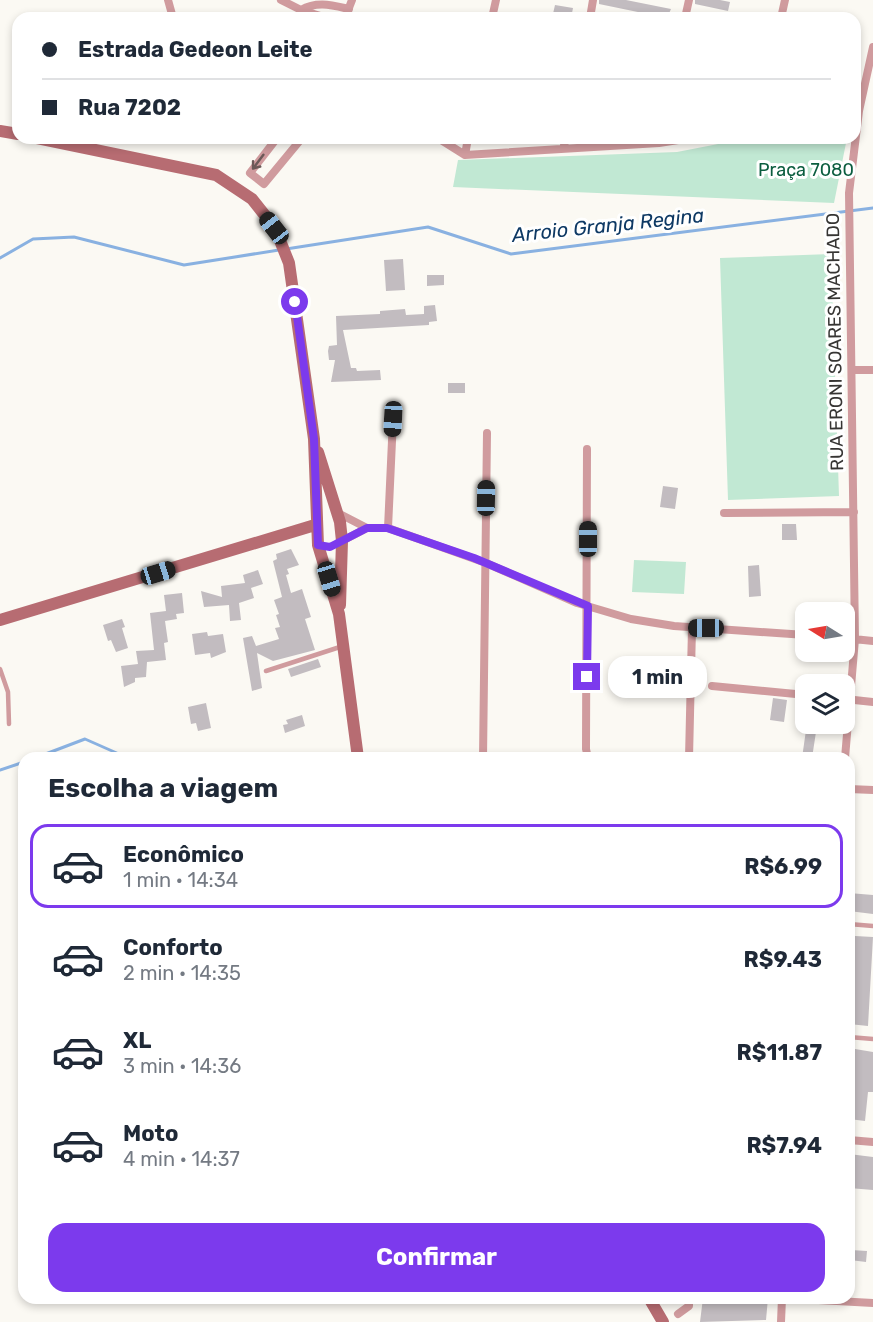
<!DOCTYPE html>
<html lang="pt">
<head>
<meta charset="utf-8">
<style>
	body { margin:0; font-family:Rubik,sans-serif; background:#f2f2f3; color:#1f2937; height:100vh; display:flex; flex-direction:column; font-size:22px; white-space:nowrap }
	* { box-sizing:border-box; margin:0 }
	p { font-size:20px; color:#747a83 }
	.icon { flex:none; width:33px; height:33px; fill:none; stroke:currentColor; stroke-width:2; stroke-linecap:round; stroke-linejoin:round }
	.map { position:relative; flex:1; overflow:hidden }
	.side { position:absolute; left:18px; top:752px; width:837px; height:552px; display:flex; flex-direction:column; background:#fff; border-radius:18px; box-shadow:0 3px 9px #0003 }
	.side>* { flex:none }
	.guide { position:absolute; left:12px; top:12px; width:849px; height:132px; border-radius:18px; box-shadow:0 3px 9px #0003; display:grid; align-content:center; height:132px; padding:0 30px; background:#fff }
	.needle { width:39px; rotate:281deg }
	.controls { position:absolute; left:795px; top:602px; display:grid; gap:12px }
	.controls a { display:grid; place-items:center; width:60px; height:60px; border-radius:12px; background:#fff; box-shadow:0 3px 9px #0003; font-size:30px }
	.end { position:absolute; width:27px; height:27px; margin:-14px; border:8px solid #7c3aed; background:#fff; box-shadow:0 0 0 3px #fff }
	.from { border-radius:50% }
	.bubble { position:absolute; height:42px; border-radius:18px; background:#fff; box-shadow:0 3px 9px #0003; font-size:20px; font-weight:700; line-height:42px; text-align:center }
	.car { position:absolute; width:18px; height:36px; margin:-18px -9px; border-radius:8px; box-shadow:0 0 4px 2px #0007; background:linear-gradient(#222 24%,#8ab4d8 0 40%,#222 0 76%,#8ab4d8 0 86%,#222 0) }
	.guide b { display:flex; align-items:center; gap:21px; height:57px; font-size:22px }
	.guide b+b { border-top:2px solid #e0e1e3 }
	.guide i { width:15px; height:15px; background:#1f2937 }
	ul { padding:0; list-style:none }
	li { display:flex; align-items:center; gap:18px; height:84px; margin:0 12px 9px; padding:0 18px; border:3px solid transparent; border-radius:18px }
	li div { flex:1 }
	li b { display:block; font-size:22px }
	li em { font-style:normal; font-weight:700 }
	li.selected { border-color:#7c3aed }
	li>.icon { width:54px; height:54px; stroke-width:1.5 }
	h2 { padding:0 30px; font-size:27px; line-height:72px }
	.button { display:flex; gap:12px; margin-top:auto; padding:12px 30px }
	.button a { flex:1; height:69px; border-radius:18px; background:#7c3aed; color:#fff; font-size:24px; font-weight:700; line-height:69px; text-align:center }
	.map>svg:first-child { display:block }
	.green { fill:#c1e8d3 }
	.lines { fill:none; stroke-linecap:round; stroke-linejoin:round }
	.stream { stroke:#89b1e1; stroke-width:3 }
	.building { fill:#c2bcc0 }
	.lane { stroke:#d09b9e; stroke-width:4.5 }
	.street { stroke:#d09b9e; stroke-width:8 }
	.secondary { stroke:#b76c72; stroke-width:12 }
	.oneway { stroke:#6c5958 }
	.route { stroke:#7c3aed; stroke-width:8 }
	.labels { text-anchor:middle; stroke-width:6; stroke-linejoin:round; paint-order:stroke }
	.park-label { font-size:18px; fill:#0b5d3f; stroke:#fff }
	.street-label { font-size:18px; fill:#363533; stroke:#fff }
	.water-label { font-size:20px; font-style:italic; fill:#0e3964; stroke:#fff }
</style>
</head>
<body>
<div class="map">
<svg width="873" height="1322" viewBox="0 0 873 1322">
	<rect width="100%" height="100%" fill="#fbf9f3"/>
	<path class="green" d="M749,138H847L834,203L453,187L458,160L677,152Z
		M831,254L839,496L728,500L720,258Z
		M634,560L686,562L684,594L632,592Z"/>
	<g class="lines">
		<path class="stream" d="M286,249L428,227L511,254L873,208
			M0,258L33,239L74,237L184,265L279,250
			M35,758L85,739L128,758
			M0,770L24,762"/>
	</g>
	<path class="building" d="M599,0H626L671,9L667,18L599,4Z
		M695,0H720L730,2L728,11L695,4Z
		M555,5L573,8L571,18H552Z
		M403,259L405,290L386,291L384,260Z
		M427,275H444V285L427,286Z
		M435,305L437,321L429,322V325L343,330L351,368H356L357,371L380,370L381,380L331,382L335,360H329L328,351L329,346L337,345L336,316L380,314V311L405,309L406,315L424,314V306Z
		M448,383H465V393H448Z
		M663,486L678,488L675,509L660,507Z
		M782,524H796L797,540H782Z
		M291,549L299,565L287,569L289,574L286,575L291,593L302,589L311,617L305,619L315,650L273,661L257,653L262,688L252,691L243,638L252,636L256,646L279,639L275,628L280,627L276,615L279,614L274,600L282,597L273,561L277,559L276,554Z
		M759,565L761,596L749,597L748,566Z
		M258,570L263,584L251,588L254,598L239,603L241,620L230,621L229,605L204,607L201,591L222,597L221,586L245,583L243,575Z
		M182,593L184,613L176,614L177,619L165,621L168,642L164,643L166,660L147,662L146,677L135,678V682L124,687L121,666L138,664L136,651L154,650L150,613L166,611L164,595Z
		M122,619L125,627L122,628L128,648L116,652L111,640L108,641L103,625Z
		M207,632L208,636L223,634L226,652L211,658L210,653L195,655L192,634Z
		M318,659L321,667L291,677L288,669Z
		M773,698L787,700L784,722L770,720Z
		M206,703L211,728L198,731L196,723L191,724L188,707Z
		M302,715L305,726L285,733L283,725L288,724L286,720Z
		M806,730L816,732L812,758H802Z
		M849,893L873,895V914L849,911Z
		M855,936L873,937L868,1026L849,1024V992Z
		M849,1048L873,1052V1092H868L865,1121L849,1119Z
		M849,1154L873,1157V1190L849,1188Z
		M851,1250L867,1251L866,1262L850,1260Z
		M703,1298H768L766,1320L700,1322Z"/>
	<g class="lines">
		<path class="lane" d="M0,669L8,692L9,724
			M266,671L343,646
			M849,924L873,926
			M849,1037L873,1039"/>
		<path class="street" d="M168,0L173,18
			M281,0L301,10L327,18
			M301,10C317,1 331,5 349,9
			M345,18L352,0
			M492,18L496,0
			M590,18L593,0
			M685,18L689,0
			M781,18L785,0
			M277,138L250,173L264,184L302,138
			M438,138L465,155L659,143L691,138
			M563,149L566,138
			M465,155L468,138
			M852,370H873
			M587,449L586,749L588,758
			M336,512L367,528
			M724,513L854,512
			M388,528L393,419
			M342,541L367,528H388L486,563L577,603L631,619L674,626L806,635
			M844,638L873,641
			M712,686L806,695
			M845,699L873,702
			M483,758L487,433
			M689,758L692,628
			M845,758L855,639L849,193L859,111L873,47
			M849,789L873,790
			M849,1140L873,1142
			M782,1298L873,1303
			M678,1314L689,1306V1298
			M781,1322L782,1298"/>
		<path class="secondary" d="M0,131L18,134
			M37,138L216,175L252,199L275,228L289,263L314,439L318,545L339,614L358,758
			M318,452L340,522L342,541L340,605
			M0,620L315,525
			M649,1298L663,1322"/>
	</g>
	<defs><path id="oneway-shaft" d="M-6 0H5M1.5-3L5.5 0L1.5 3" fill="none" stroke-width="1.6" stroke-linecap="round" stroke-linejoin="round" transform="scale(1.5)"/></defs>
	<use class="oneway" href="#oneway-shaft" transform="translate(258 162) rotate(127)"/>
	<g class="lines">
		<path class="route" d="M295,302L314,439L318,545L330,547L367,528H387L474,558L588,606L587,677"/>
	</g>
	<g class="labels">
		<g class="park-label">
			<text x="806" y="176">Praça 7080</text>
		</g>
		<g class="street-label">
			<text transform="translate(835 342) rotate(-91)" y="6">RUA ERONI SOARES MACHADO</text>
		</g>
		<g class="water-label">
			<text transform="translate(608 225) rotate(-6)" y="7">Arroio Granja Regina</text>
		</g>
	</g>
</svg>
<div class="controls">
<a><svg class="needle" viewBox="-14 -14 28 28"><path d="M0-13l5 13h-10z" fill="#e53935"/><path d="M0 13l5-13h-10z" fill="#747a83"/></svg></a>
<a><svg class="icon" aria-label="layers" viewBox="0 0 24 24"><path d="M12 4l9 5-9 5-9-5zM3 14l9 5 9-5"/></svg></a>
</div>
<i class="end from" style="left:295px;top:302px"></i>
<i class="end" style="left:587px;top:677px"></i>
<div class="bubble" style="left:608px;top:656px;width:99px">1 min</div>
<i class="car" style="left:274px;top:228px;rotate:322deg"></i>
<i class="car" style="left:393px;top:419px;rotate:183deg"></i>
<i class="car" style="left:486px;top:498px;rotate:1deg"></i>
<i class="car" style="left:588px;top:539px;rotate:0deg"></i>
<i class="car" style="left:158px;top:573px;rotate:73deg"></i>
<i class="car" style="left:329px;top:579px;rotate:163deg"></i>
<i class="car" style="left:706px;top:628px;rotate:270deg"></i>
<div class="guide">
<b><i class="from"></i>Estrada Gedeon Leite</b>
<b><i></i>Rua 7202</b>
</div>
<section class="side">
<h2>Escolha a viagem</h2>
<ul>
<li class="selected"><svg class="icon" aria-label="car" viewBox="0 0 24 24"><path d="M5 17H2v-5l4-1 3-4h7l3 4 3 1v5h-3M9 17h6M6 11h13"/><circle cx="7" cy="17" r="2"/><circle cx="17" cy="17" r="2"/></svg><div><b>Econômico</b><p>1 min · 14:34</p></div><em>R$6.99</em></li>
<li><svg class="icon" aria-label="car" viewBox="0 0 24 24"><path d="M5 17H2v-5l4-1 3-4h7l3 4 3 1v5h-3M9 17h6M6 11h13"/><circle cx="7" cy="17" r="2"/><circle cx="17" cy="17" r="2"/></svg><div><b>Conforto</b><p>2 min · 14:35</p></div><em>R$9.43</em></li>
<li><svg class="icon" aria-label="car" viewBox="0 0 24 24"><path d="M5 17H2v-5l4-1 3-4h7l3 4 3 1v5h-3M9 17h6M6 11h13"/><circle cx="7" cy="17" r="2"/><circle cx="17" cy="17" r="2"/></svg><div><b>XL</b><p>3 min · 14:36</p></div><em>R$11.87</em></li>
<li><svg class="icon" aria-label="car" viewBox="0 0 24 24"><path d="M5 17H2v-5l4-1 3-4h7l3 4 3 1v5h-3M9 17h6M6 11h13"/><circle cx="7" cy="17" r="2"/><circle cx="17" cy="17" r="2"/></svg><div><b>Moto</b><p>4 min · 14:37</p></div><em>R$7.94</em></li>
</ul>
<div class="button"><a>Confirmar</a></div>
</section>
</div>
</body>
</html>
